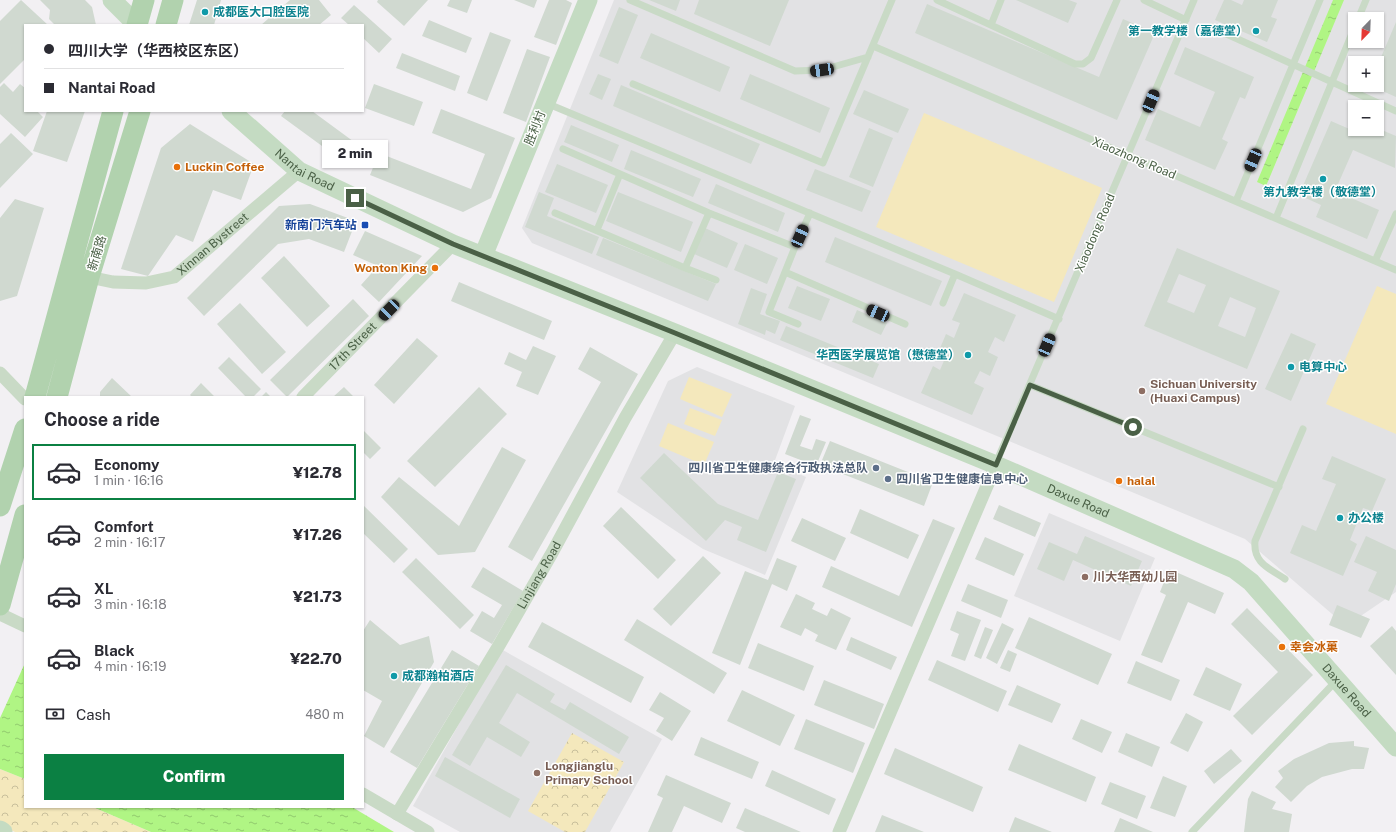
<!DOCTYPE html>
<html lang="en">
<head>
<meta charset="utf-8">
<style>
	body { margin:0; font-family:"Public Sans","Noto Sans SC",sans-serif; background:#f2f2f3; color:#2b2b33; height:100vh; display:flex; flex-direction:column; font-size:15px; white-space:nowrap }
	* { box-sizing:border-box; margin:0 }
	p { font-size:13px; color:#7c7c81 }
	.icon { flex:none; width:22px; height:22px; fill:none; stroke:currentColor; stroke-width:2; stroke-linecap:round; stroke-linejoin:round }
	.map { position:relative; flex:1; overflow:hidden }
	.panel { position:absolute; left:24px; top:396px; width:340px; height:412px; display:flex; flex-direction:column; background:#fff; border-radius:0px; box-shadow:0 1px 3px #0004 }
	.panel>* { flex:none }
	.hud { position:absolute; left:24px; top:24px; width:340px; height:88px; border-radius:0px; box-shadow:0 1px 3px #0004; display:grid; align-content:center; height:88px; padding:0 20px; background:#fff }
	.needle { width:26px; rotate:203deg }
	.fabs { position:absolute; left:1348px; top:12px; display:grid; gap:8px }
	.fabs a { display:grid; place-items:center; width:36px; height:36px; border-radius:0px; background:#fff; box-shadow:0 1px 3px #0004; font-size:20px }
	.end { position:absolute; width:18px; height:18px; margin:-9px; border:5px solid #4a6046; background:#fff; box-shadow:0 0 0 2px #fff }
	.from { border-radius:50% }
	.bubble { position:absolute; height:28px; border-radius:0px; background:#fff; box-shadow:0 1px 3px #0004; font-size:13px; font-weight:800; line-height:28px; text-align:center }
	.car { position:absolute; width:12px; height:24px; margin:-12px -6px; border-radius:5px; box-shadow:0 0 3px 1px #0007; background:linear-gradient(#222 24%,#8ab4d8 0 40%,#222 0 76%,#8ab4d8 0 86%,#222 0) }
	.hud b { display:flex; align-items:center; gap:14px; height:38px; font-size:15px }
	.hud b+b { border-top:1px solid #e1e1e2 }
	.hud i { width:10px; height:10px; background:#2b2b33 }
	ul { padding:0; list-style:none }
	li { display:flex; align-items:center; gap:12px; height:56px; margin:0 8px 6px; padding:0 12px; border:2px solid transparent; border-radius:0px }
	li div { flex:1 }
	li b { display:block; font-size:15px }
	li em { font-style:normal; font-weight:800 }
	li.active { border-color:#0b8043 }
	li>.icon { width:36px; height:36px; stroke-width:1.5 }
	h2 { padding:0 20px; font-size:18px; line-height:48px }
	.pay { display:flex; align-items:center; gap:10px; height:44px; padding:0 20px; font-size:15px }
	.pay p { margin-inline-start:auto }
	.action { display:flex; gap:8px; margin-top:auto; padding:8px 20px }
	.action a { flex:1; height:46px; border-radius:0px; background:#0b8043; color:#fff; font-size:16px; font-weight:800; line-height:46px; text-align:center }
	.map>svg:first-child { display:block }
	.education { fill:#e2e2e4; fill-rule:evenodd }
	.green { fill:#f4e8bc }
	.forest { fill:url(#forest-crowns) }
	.water { fill:url(#water-ripples) }
	.pier { fill:#f2f0f3 }
	.building { fill:#d0d9d0; fill-rule:evenodd }
	.lines { fill:none; stroke-linecap:round; stroke-linejoin:round }
	.lane { stroke:#c9dac6; stroke-width:7 }
	.street { stroke:#c9dac6; stroke-width:13 }
	.secondary { stroke:#c4dbc2; stroke-width:19 }
	.primary { stroke:#b1d2ae; stroke-width:21 }
	.route { stroke:#4a6046; stroke-width:5 }
	.culture-dot { fill:#0f9aa8; stroke:#fff; stroke-width:1.5 }
	.food-dot { fill:#e8710a; stroke:#fff; stroke-width:1.5 }
	.transit-dot { fill:#1a4fb4; stroke:#fff; stroke-width:1.5 }
	.education-dot { fill:#8d6e63; stroke:#fff; stroke-width:1.5 }
	.service-dot { fill:#5c6f8a; stroke:#fff; stroke-width:1.5 }
	.labels { text-anchor:middle; stroke-width:3; stroke-linejoin:round; paint-order:stroke }
	.culture-label { font-size:12px; font-weight:bold; fill:#0d838f; stroke:#fff; text-anchor:start }
	.street-label { font-size:12px; fill:#4a6046; stroke:#fff }
	.food-label { font-size:12px; font-weight:bold; fill:#c56008; stroke:#fff; text-anchor:start }
	.transit-label { font-size:12px; font-weight:bold; fill:#164399; stroke:#fff; text-anchor:end }
	.education-label { font-size:12px; font-weight:bold; fill:#785e54; stroke:#fff; text-anchor:start }
	.service-label { font-size:12px; font-weight:bold; fill:#4e5e75; stroke:#fff; text-anchor:end }
</style>
</head>
<body>
<div class="map">
<svg width="1396" height="832" viewBox="0 0 1396 832">
	<defs>
		<pattern id="forest-crowns" width="20" height="18" patternUnits="userSpaceOnUse"><rect width="20" height="18" fill="#f4e8bc"/><path d="M2 6a3 3 0 1 1 6 0M12 15a3 3 0 1 1 6 0" fill="none" stroke="#c8bf9b"/></pattern>
		<pattern id="water-ripples" width="26" height="14" patternUnits="userSpaceOnUse"><rect width="26" height="14" fill="#b0f584"/><path d="M2 4q2-2 4 0t4 0M15 11q2-2 4 0t4 0" fill="none" stroke="#91ca6e"/></pattern>
	</defs>
	<rect width="100%" height="100%" fill="#f2f0f3"/>
	<path class="education" d="M614,0H1396V592L1346,626L1245,539L532,243L522,228ZM1355,19H1377V41H1355ZM1355,63H1377V85H1355ZM1355,107H1377V129H1355Z
		M697,367L795,406L774,463L806,477L765,575L703,549L617,492L668,381Z
		M1049,513L1155,558L1120,641L1014,596Z
		M501,649L662,739L610,832H460L413,806Z"/>
	<path class="green" d="M924,113L1102,188L1054,302L876,227Z
		M1377,286L1396,294V434L1326,404Z
		M689,377L732,394L722,417L680,399Z
		M690,408L722,420L715,436L684,424Z
		M668,423L714,442L704,465L659,446Z"/>
	<path class="forest" d="M572,733L624,762L585,832H565L528,811Z
		M0,769L25,779V807H93L151,832H15L0,825Z"/>
	<path class="water" d="M1333,0H1344L1266,186L1257,182Z
		M0,661L12,667L25,665V779L0,769Z
		M93,807H352L394,832H151Z"/>
	<path class="pier" d="M0,659L12,665L25,663L0,718Z"/>
	<path class="building" d="M21,0L48,25H25V59L0,84V21Z
		M40,0H85L92,7L96,25H55L49,19L50,10Z
		M197,0H221L214,25H189Z
		M290,0H319L331,15L319,25H261Z
		M378,0H428L404,26L377,2Z
		M450,0H472L467,13L447,6Z
		M514,0H537L534,8Z
		M549,0H566L572,3L556,45L534,37Z
		M649,0H680L676,11Z
		M699,0H789L770,46L694,14Z
		M1016,0H1069L1077,3L1068,23Z
		M1224,0H1231L1242,5L1244,0H1278L1271,17L1277,19L1267,42L1215,20Z
		M927,4L1099,77L1123,19L1155,33L1117,120L915,33Z
		M354,5L392,39L379,53L363,38V25H349L341,18Z
		M619,7L638,15L618,64L599,56Z
		M429,20L472,38L466,53L422,36Z
		M1396,22V97L1369,85H1377V63H1371L1373,60L1379,62Z
		M490,32L511,40L487,101L467,93Z
		M651,33L730,67L720,92L640,58Z
		M1185,47L1254,77L1245,99L1240,97L1222,139L1228,142L1215,170L1145,140L1158,109L1200,127L1215,92L1174,74Z
		M527,49L550,57L526,122L503,113Z
		M402,53L460,76L455,91L396,68Z
		M598,74L611,79L602,100L589,94Z
		M750,74L830,108L820,133L740,99Z
		M4,83L13,92L20,84L25,88V111H37L43,117L25,137L0,114V87Z
		M374,84L423,102L414,126L365,108Z
		M621,85L760,144L751,164L613,106Z
		M864,90L909,109L898,133L853,114Z
		M441,109L515,138L491,198L463,212L370,175L379,153L471,189L485,154L432,133Z
		M47,111H85L67,162L33,151Z
		M285,111H312L361,147L348,165L281,116Z
		M1331,121L1354,131L1355,129L1377,128L1396,136L1395,168L1353,150L1335,191L1379,210L1367,239L1316,217L1321,205L1299,195Z
		M190,124L254,164L241,200L213,190L193,242L176,235L148,276L121,269L161,148Z
		M571,125L619,145L612,162L564,142Z
		M869,128L893,138L873,187L849,177Z
		M11,133L33,154L0,188V144Z
		M631,150L701,179L693,197L624,169Z
		M557,164L608,185L596,213L545,192Z
		M815,169L871,191L862,212L806,190Z
		M716,184L785,213L778,232L708,203Z
		M539,192L554,198L547,216L599,237L592,254L525,227Z
		M618,192L693,222L681,252L606,221Z
		M15,199L44,208L17,296L0,301V218Z
		M310,204L356,221L344,252L309,239L278,244L204,316L187,298L279,206Z
		M705,228L738,243L727,268L694,254Z
		M365,231L422,256L379,302L361,285L378,266L353,255Z
		M835,237L942,281L931,306L825,262Z
		M603,238L716,284L708,301L596,255Z
		M745,244L778,258L767,284L734,270Z
		M1177,248L1280,291L1247,369L1144,326ZM1179,274L1206,285L1194,313L1167,302ZM1230,297L1256,308L1245,337L1218,326Z
		M284,256L330,306L307,327L261,278Z
		M459,282L552,321L544,340L451,301Z
		M797,286L830,299L821,321L788,308Z
		M751,288L767,294L760,314L780,321L775,334L766,330L765,335L738,324Z
		M964,293L1016,315L1004,342L995,337L988,352L998,357L990,376L980,371L974,383L984,388L972,415L921,393L933,366L940,370L946,356L938,353L946,334L954,338L960,323L952,320Z
		M353,299L369,316L287,397L270,380Z
		M240,303L286,352L262,374L217,324Z
		M857,310L887,323L881,335L852,322Z
		M786,326L879,364L873,378L780,340Z
		M1291,333L1316,344L1291,401L1265,389Z
		M417,338L438,356L394,404L374,385Z
		M533,346L556,356L538,395L516,386L522,372L504,364L509,352L526,360Z
		M590,347L638,374L532,561L508,547L601,382L578,369Z
		M229,357L261,389L253,397H246L218,368Z
		M112,378L132,397H100V392Z
		M201,383L215,397H192L190,395Z
		M344,387L354,397H333Z
		M479,387L507,414L435,487L407,461Z
		M266,392L271,397H261Z
		M800,415L811,419L800,446L812,450L816,439L826,442L816,466L785,454Z
		M363,430L381,448L370,459L363,452Z
		M830,441L933,482L924,506L820,465Z
		M502,447L526,460L475,552L438,555L381,497L399,477L459,526Z
		M664,453L718,504L758,520L778,472L796,479L766,552L737,540L742,527L725,520L706,541L640,478Z
		M1332,456L1386,479L1372,511L1363,508L1350,540L1357,544L1343,576L1290,553L1302,525L1316,531L1336,484L1322,479Z
		M363,505L408,549L394,563L363,533Z
		M999,505L1041,523L1035,537L993,519Z
		M621,507L676,560L658,579L603,526Z
		M860,509L919,535L908,559L850,533Z
		M802,518L846,538L835,561L791,541Z
		M933,519L955,528L912,627L822,587L831,566L899,596Z
		M1085,536L1142,561L1131,586L1073,560L1064,581L1037,569L1049,542L1077,554Z
		M1366,536L1396,550V584L1389,601L1368,591L1377,572L1354,562Z
		M985,537L1024,554L1014,576L975,559Z
		M703,556L721,573L671,626L653,609Z
		M416,558L474,615L460,629L402,572Z
		M777,558L797,566L787,591L772,584L740,665L712,653L745,571L768,580Z
		M483,567L523,591L492,644L470,631L482,611L494,618L502,605L471,587Z
		M1169,569L1224,593L1215,614L1188,602L1162,663L1141,655L1166,595L1160,592Z
		M968,584L1008,600L1001,618L961,601Z
		M796,594L815,603L812,609L827,616L831,608L851,618L836,650L815,641L818,635L805,628L801,636L780,627Z
		M1337,605L1370,619L1361,638L1329,625Z
		M1247,608L1313,675L1252,735L1233,716L1278,672L1231,624Z
		M957,611L981,620L965,661L951,656L959,634L950,630Z
		M1029,617L1112,654L1098,685L1015,648Z
		M637,619L727,673L714,694L624,640Z
		M370,620L400,645L429,636L434,662L384,748L364,736L382,701L363,690V631Z
		M542,622L644,677L631,703L528,647Z
		M1002,623L1014,629L997,664L986,658Z
		M1392,626L1396,631V675L1370,646Z
		M985,627L993,630L981,659L974,656Z
		M851,637L897,657L891,670L846,650Z
		M758,643L814,666L804,691L748,668Z
		M452,650L479,666L417,768L390,752Z
		M1008,650L1017,654L1010,672L1000,668Z
		M937,660L1007,691L998,712L928,680Z
		M1136,661L1180,680L1171,701L1127,683Z
		M506,665L555,694L550,702L565,710L570,702L629,737L619,754L517,693L499,723L530,742L521,757L487,737L470,766L452,755Z
		M1206,667L1242,684L1230,711L1193,695Z
		M824,680L884,704L874,729L814,705Z
		M1017,685L1061,704L1052,723L1008,705Z
		M742,690L795,715L780,746L727,721Z
		M660,692L691,711L672,741L656,731L664,718L649,710Z
		M1186,713L1203,722L1188,752L1170,743Z
		M806,719L865,743L853,773L794,749Z
		M1081,719L1112,732L1102,753L1072,739Z
		M1126,733L1160,747L1152,767L1118,752Z
		M701,737L759,762L752,779L694,755Z
		M1354,741V746L1369,748L1364,769H1352L1322,777L1307,786L1291,802L1275,787L1283,778L1278,771L1294,759L1329,743Z
		M1019,744L1096,777L1086,802L1008,770Z
		M895,748L983,787L973,812L884,774Z
		M1231,749L1242,761L1214,784L1204,771Z
		M445,757L520,799L510,818L435,776Z
		M772,770L836,799L829,815L765,786Z
		M666,775L731,803L722,823L684,806L672,832H648L663,798L657,795Z
		M1163,776L1187,786L1175,817L1150,808Z
		M1110,782L1146,796L1137,819L1101,804Z
		M1252,791L1276,802L1272,809L1292,814L1289,832H1244L1248,799Z
		M745,808L801,832H745L736,828Z
		M882,815L924,832H875Z
		M1015,817L1052,832H1009Z
		M1120,818L1153,832H1114Z"/>
	<g class="lines">
		<path class="lane" d="M630,0L795,71L822,70L868,57
			M937,0L1075,64H1083L1091,58L1117,0
			M1144,0L1186,20
			M1358,19L1366,0
			M991,25L1001,0
			M1211,27L1396,111
			M873,46L1396,270
			M633,84L823,163L892,0
			M546,103L955,274L943,303
			M563,149L709,213L795,247L810,213
			M1236,201L1320,0
			M555,213L685,268
			M709,213L685,268L716,280
			M1276,218L1355,26
			M597,230L620,174
			M795,247L769,312L798,324
			M1375,261L1396,214
			M785,272L905,324
			M955,274L1059,319
			M1030,385L1279,487
			M996,463L1194,0
			M1285,579C1269,568 1253,563 1255,541L1303,429
			M1192,832L1337,680"/>
		<g class="street">
			<path id="s1" d="M89,277L113,282L146,283L174,277L299,171"/>
			<path d="M0,373L25,399"/>
			<path id="s2" d="M303,397L453,244"/>
			<path d="M0,614L25,626"/>
			<path d="M363,794L428,832"/>
			<path id="s3" d="M397,814L498,647L552,553L625,418L675,333"/>
			<path d="M839,832L996,465"/>
		</g>
		<g class="secondary">
			<path d="M112,0L137,25"/>
			<path id="s4" d="M231,111L299,171L453,244L675,333L996,465L1234,569L1251,582L1396,747"/>
			<path d="M483,256L588,0"/>
			<path d="M0,830L3,832"/>
		</g>
		<path class="primary" d="M137,25L144,0
			M166,25L173,0
			M35,397L113,111
			M57,397L89,277L140,111
			M0,506L25,429
			M0,605L25,515"/>
	</g>
	<g class="lines">
		<path class="route" d="M355,198L453,244L675,333L996,465L1030,385L1133,427"/>
	</g>
	<g class="culture-dot">
		<circle cx="205" cy="12" r="4"/>
		<circle cx="1256" cy="31" r="4"/>
		<circle cx="1323" cy="179" r="4"/>
		<circle cx="968" cy="355" r="4"/>
		<circle cx="1291" cy="367" r="4"/>
		<circle cx="1340" cy="518" r="4"/>
		<circle cx="394" cy="676" r="4"/>
	</g>
	<g class="food-dot">
		<circle cx="177" cy="167" r="4"/>
		<circle cx="435" cy="268" r="4"/>
		<circle cx="1119" cy="481" r="4"/>
		<circle cx="1282" cy="647" r="4"/>
	</g>
	<rect class="transit-dot" x="361" y="221" width="8" height="8" rx="2"/>
	<g class="education-dot">
		<circle cx="1142" cy="391" r="4"/>
		<circle cx="1085" cy="577" r="4"/>
		<circle cx="537" cy="773" r="4"/>
	</g>
	<g class="service-dot">
		<circle cx="876" cy="468" r="4"/>
		<circle cx="888" cy="479" r="4"/>
	</g>
	<g class="labels">
		<g class="culture-label">
			<text x="213" y="16">成都医大口腔医院</text>
			<text x="1248" y="35" text-anchor="end">第一教学楼（嘉德堂）</text>
			<text x="1323" y="196" text-anchor="middle">第九教学楼（敬德堂）</text>
			<text x="960" y="359" text-anchor="end">华西医学展览馆（懋德堂）</text>
			<text x="1299" y="371">电算中心</text>
			<text x="1348" y="522">办公楼</text>
			<text x="402" y="680">成都瀚柏酒店</text>
		</g>
		<g class="street-label">
			<text transform="translate(535 128) rotate(-68)" y="4">胜利村</text>
			<text transform="translate(1134 158) rotate(23)" y="4">Xiaozhong Road</text>
			<text dy="4" stroke="none"><textPath href="#s4" startOffset="95">Nantai Road</textPath></text>
			<text transform="translate(1095 233) rotate(-67)" y="4">Xiaodong Road</text>
			<text dy="4" stroke="none"><textPath href="#s1" startOffset="137">Xinnan Bystreet</textPath></text>
			<text transform="translate(97 253) rotate(-73)" y="4">新南路</text>
			<text dy="4" stroke="none"><textPath href="#s2" startOffset="71">17th Street</textPath></text>
			<text dy="4" stroke="none"><textPath href="#s4" startOffset="937">Daxue Road</textPath></text>
			<text dy="4" stroke="none"><textPath href="#s3" startOffset="278">Linjiang Road</textPath></text>
			<text dy="4" stroke="none"><textPath href="#s4" startOffset="1273">Daxue Road</textPath></text>
		</g>
		<g class="food-label">
			<text x="185" y="171">Luckin Coffee</text>
			<text x="427" y="272" text-anchor="end">Wonton King</text>
			<text x="1127" y="485">halal</text>
			<text x="1290" y="651">幸会冰菓</text>
		</g>
		<g class="transit-label">
			<text x="357" y="229">新南门汽车站</text>
		</g>
		<g class="education-label">
			<text x="1150" y="388">Sichuan University<tspan x="1150" dy="14">(Huaxi Campus)</tspan></text>
			<text x="1093" y="581">川大华西幼儿园</text>
			<text x="545" y="770">Longjianglu<tspan x="545" dy="14">Primary School</tspan></text>
		</g>
		<g class="service-label">
			<text x="868" y="472">四川省卫生健康综合行政执法总队</text>
			<text x="896" y="483" text-anchor="start">四川省卫生健康信息中心</text>
		</g>
	</g>
</svg>
<div class="fabs">
<a><svg class="needle" viewBox="-14 -14 28 28"><path d="M0-13l5 13h-10z" fill="#e53935"/><path d="M0 13l5-13h-10z" fill="#7c7c81"/></svg></a>
<a>+</a>
<a>−</a>
</div>
<i class="end from" style="left:1133px;top:427px"></i>
<i class="end" style="left:355px;top:198px"></i>
<div class="bubble" style="left:322px;top:140px;width:66px">2 min</div>
<i class="car" style="left:822px;top:70px;rotate:262deg"></i>
<i class="car" style="left:1151px;top:101px;rotate:23deg"></i>
<i class="car" style="left:1253px;top:160px;rotate:203deg"></i>
<i class="car" style="left:800px;top:236px;rotate:24deg"></i>
<i class="car" style="left:389px;top:310px;rotate:224deg"></i>
<i class="car" style="left:878px;top:313px;rotate:294deg"></i>
<i class="car" style="left:1047px;top:345px;rotate:23deg"></i>
<div class="hud">
<b><i class="from"></i>四川大学（华西校区东区）</b>
<b><i></i>Nantai Road</b>
</div>
<section class="panel">
<h2>Choose a ride</h2>
<ul>
<li class="active"><svg class="icon" aria-label="car" viewBox="0 0 24 24"><path d="M5 17H2v-5l4-1 3-4h7l3 4 3 1v5h-3M9 17h6M6 11h13"/><circle cx="7" cy="17" r="2"/><circle cx="17" cy="17" r="2"/></svg><div><b>Economy</b><p>1 min · 16:16</p></div><em>¥12.78</em></li>
<li><svg class="icon" aria-label="car" viewBox="0 0 24 24"><path d="M5 17H2v-5l4-1 3-4h7l3 4 3 1v5h-3M9 17h6M6 11h13"/><circle cx="7" cy="17" r="2"/><circle cx="17" cy="17" r="2"/></svg><div><b>Comfort</b><p>2 min · 16:17</p></div><em>¥17.26</em></li>
<li><svg class="icon" aria-label="car" viewBox="0 0 24 24"><path d="M5 17H2v-5l4-1 3-4h7l3 4 3 1v5h-3M9 17h6M6 11h13"/><circle cx="7" cy="17" r="2"/><circle cx="17" cy="17" r="2"/></svg><div><b>XL</b><p>3 min · 16:18</p></div><em>¥21.73</em></li>
<li><svg class="icon" aria-label="car" viewBox="0 0 24 24"><path d="M5 17H2v-5l4-1 3-4h7l3 4 3 1v5h-3M9 17h6M6 11h13"/><circle cx="7" cy="17" r="2"/><circle cx="17" cy="17" r="2"/></svg><div><b>Black</b><p>4 min · 16:19</p></div><em>¥22.70</em></li>
</ul>
<div class="pay"><svg class="icon" aria-label="cash" viewBox="0 0 24 24"><path d="M3 7h18v10H3z"/><circle cx="12" cy="12" r="2"/></svg>Cash<p>480 m</p></div>
<div class="action"><a>Confirm</a></div>
</section>
</div>
</body>
</html>
